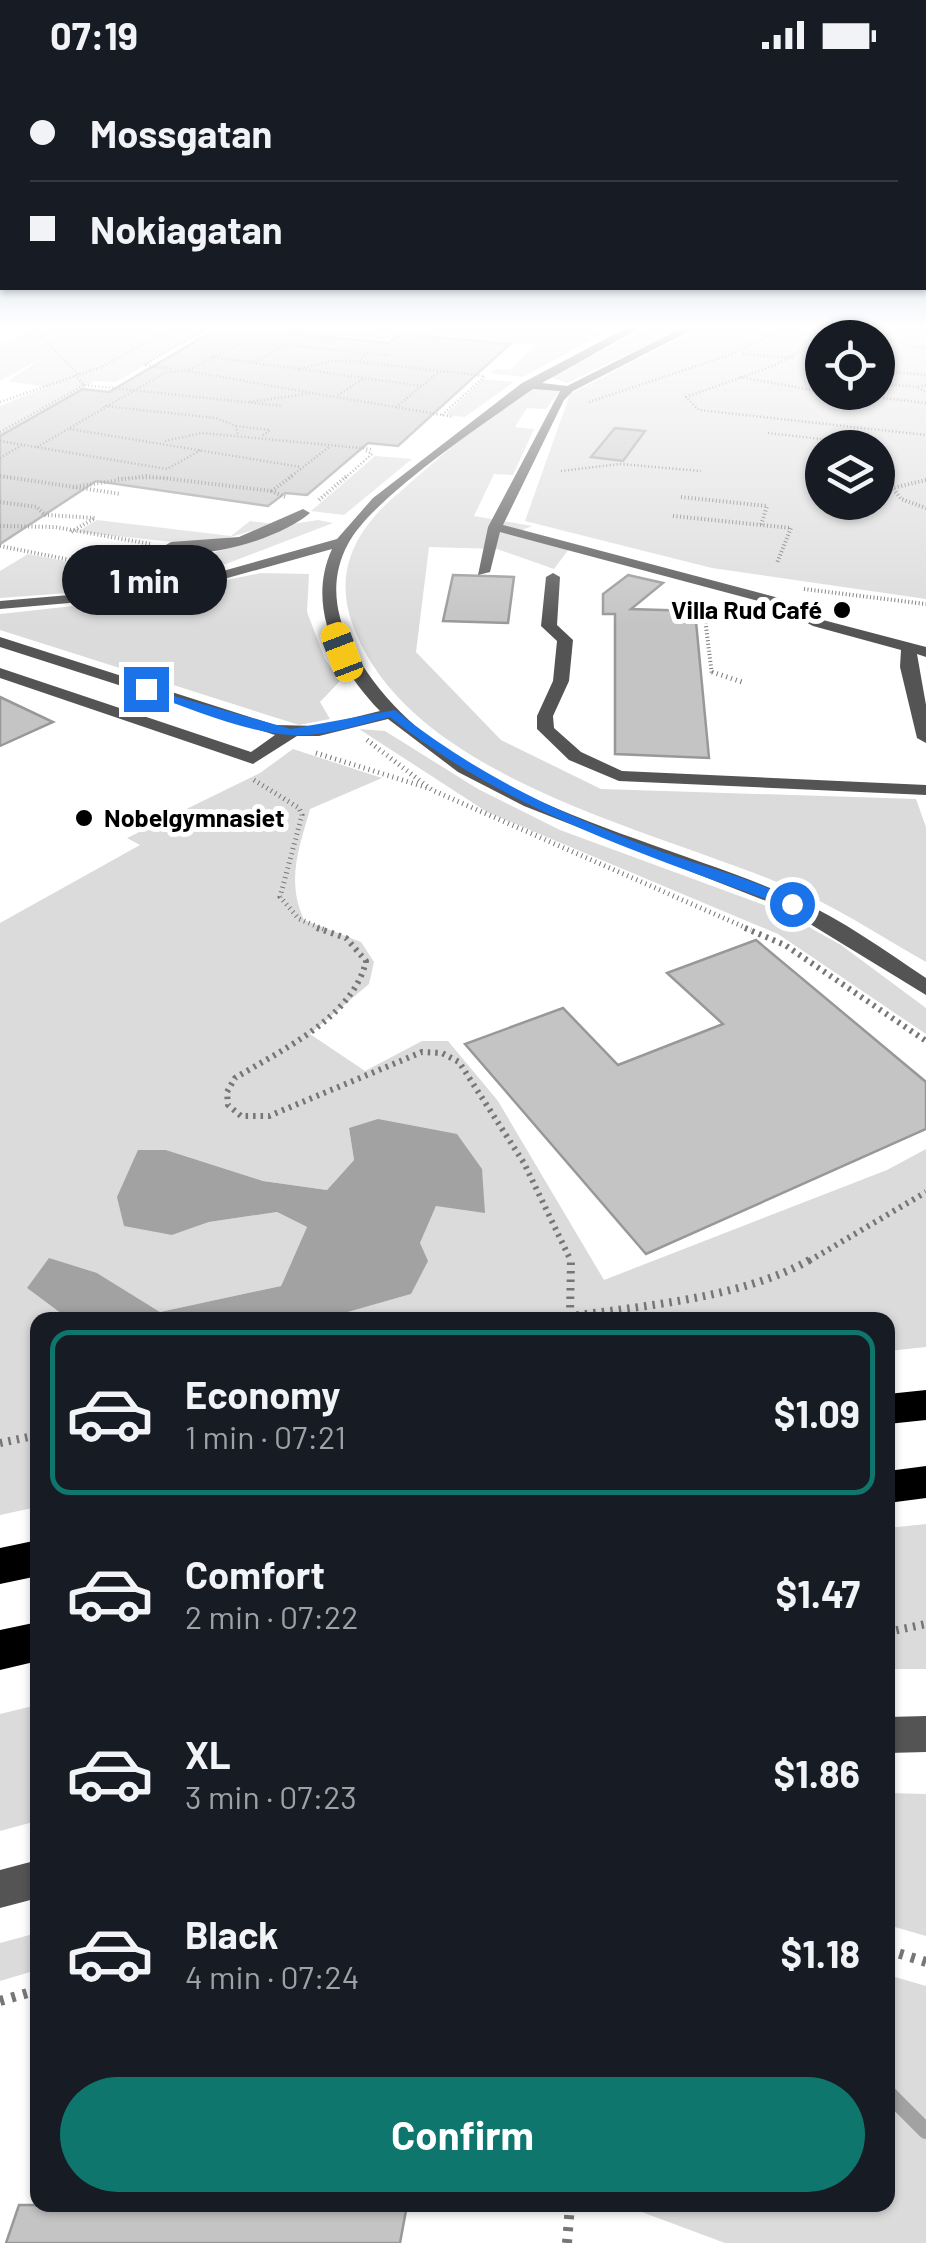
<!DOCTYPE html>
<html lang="en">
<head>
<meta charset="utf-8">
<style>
	body { margin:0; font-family:Barlow,sans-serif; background:#20242c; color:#f1f3f6; height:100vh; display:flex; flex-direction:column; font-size:38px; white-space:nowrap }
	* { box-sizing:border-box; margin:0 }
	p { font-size:32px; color:#9ea1a6 }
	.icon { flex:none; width:55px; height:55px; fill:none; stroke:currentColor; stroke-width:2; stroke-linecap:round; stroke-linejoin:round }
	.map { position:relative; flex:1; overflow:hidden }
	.drawer { position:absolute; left:30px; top:1242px; width:865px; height:900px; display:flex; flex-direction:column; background:#171b24; border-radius:20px; box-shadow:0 2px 8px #0004 }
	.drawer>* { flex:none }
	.hud { position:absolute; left:0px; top:0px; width:928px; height:220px; box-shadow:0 2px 8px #0004; display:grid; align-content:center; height:220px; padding:0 30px; background:#171b24 }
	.tools { position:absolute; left:805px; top:250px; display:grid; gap:20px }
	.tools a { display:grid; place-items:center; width:90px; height:90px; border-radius:50%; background:#171b24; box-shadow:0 2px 8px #0004; font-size:50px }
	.end { position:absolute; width:45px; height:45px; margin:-22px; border:12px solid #1a73e8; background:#fff; box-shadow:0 0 0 5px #fff }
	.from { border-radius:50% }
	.bubble { position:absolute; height:70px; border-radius:35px; background:#171b24; box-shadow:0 2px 8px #0004; font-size:32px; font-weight:700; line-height:70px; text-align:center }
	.car { position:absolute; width:30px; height:60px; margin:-30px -15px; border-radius:12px; box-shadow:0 0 8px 2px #0007; background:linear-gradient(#f5c518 24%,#345 0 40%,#f5c518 0 76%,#345 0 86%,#f5c518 0) }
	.hud b { display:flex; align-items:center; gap:35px; height:95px; font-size:38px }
	.hud b+b { border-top:2px solid #363941 }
	.hud i { width:25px; height:25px; background:#f1f3f6 }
	ul { padding:18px 0 0; list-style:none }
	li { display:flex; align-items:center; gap:30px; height:165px; margin:0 20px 15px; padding:0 10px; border:5px solid transparent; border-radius:20px }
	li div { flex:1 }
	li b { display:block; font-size:38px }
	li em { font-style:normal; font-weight:700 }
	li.current { border-color:#0f766e }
	li>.icon { width:90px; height:90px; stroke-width:1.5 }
	.button { display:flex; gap:20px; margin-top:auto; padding:20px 30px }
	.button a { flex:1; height:115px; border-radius:60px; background:#0f766e; color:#fff; font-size:40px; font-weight:700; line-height:115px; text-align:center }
	.status { display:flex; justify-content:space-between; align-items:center; height:70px; padding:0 50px; background:#171b24; direction:ltr }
	.status svg { height:28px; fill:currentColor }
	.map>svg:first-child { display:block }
	.green { fill:#dbdbdb; fill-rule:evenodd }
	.water { fill:#a2a2a2 }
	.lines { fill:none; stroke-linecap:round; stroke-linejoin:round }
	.stream { stroke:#a2a2a2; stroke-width:16 }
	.building { fill:#c4c4c4; stroke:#989898; stroke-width:2.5 }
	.path-far5 { stroke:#767676; stroke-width:2.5; stroke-dasharray:1 2.5; stroke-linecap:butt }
	.path-far4 { stroke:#767676; stroke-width:4; stroke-dasharray:1 2.5; stroke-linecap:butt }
	.path-far3 { stroke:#767676; stroke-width:5; stroke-dasharray:1 4; stroke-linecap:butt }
	.path-far2 { stroke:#767676; stroke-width:6; stroke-dasharray:2.5 5; stroke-linecap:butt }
	.path-far1 { stroke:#767676; stroke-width:8; stroke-dasharray:2.5 6; stroke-linecap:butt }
	.path { stroke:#767676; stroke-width:10; stroke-dasharray:4 8; stroke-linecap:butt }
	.minor { fill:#545454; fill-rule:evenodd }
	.highway { fill:#000; fill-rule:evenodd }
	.route { fill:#1a73e8 }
	.poi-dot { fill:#000; stroke:#fff; stroke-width:4 }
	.labels { text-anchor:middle; stroke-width:10; stroke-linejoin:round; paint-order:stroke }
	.far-poi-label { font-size:25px; font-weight:bold; fill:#000; stroke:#fff; text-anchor:end }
</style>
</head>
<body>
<div class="status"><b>07:19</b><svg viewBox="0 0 49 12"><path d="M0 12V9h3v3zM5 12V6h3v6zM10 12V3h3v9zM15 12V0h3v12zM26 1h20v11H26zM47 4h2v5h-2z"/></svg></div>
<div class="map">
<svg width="926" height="2173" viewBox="0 0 926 2173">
	<rect width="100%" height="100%" fill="#fff"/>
	<path class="green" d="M0,254H565L608,261L523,307L490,303L495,299L510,300L536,275L399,262L386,271L214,255L116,312L95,311L0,365V336L47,317L8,311L43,288L0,311V278L33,261Z
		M653,254H691L567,313L550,307Z
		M707,254H926V529L712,498L525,451L570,324ZM822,268H878V322H822ZM822,378H878V432H822Z
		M483,309L514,312L465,347L445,345Z
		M552,318L560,320L546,339L527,338L515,357L534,359L513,405L494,404L474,446L532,456L515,463L569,479L554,499L497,479L429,477L416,582L501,670L601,719L916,729L926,757V892C887,870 848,844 807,825C670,761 409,715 352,553C333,499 358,456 400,422C422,403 509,325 530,319C538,317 545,321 552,318Z
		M375,386L412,389L344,445L311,441Z
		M97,450L231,466L250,451L275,454L203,475L77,462Z
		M318,450L333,453L210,500L109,520L0,528V501L28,484L148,507L292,454Z
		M261,503L309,504L307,542L325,589L340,611L320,632L330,649L299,655L0,560V544L128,530Z
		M359,659L385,661L478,719L560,760L780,841L841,875L926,938V964L778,864L487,742Z
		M293,679L382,708L310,739C299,779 286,810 304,850L361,872L374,892L369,914L310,964L365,1001L422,971H448L498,1031L604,1210L887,1100L926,1079V1277L888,1281V1250H320L411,1224L420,1173L436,1136L349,1058L354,1090L327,1120L263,1111L166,1080L172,1165L209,1152L277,1142L307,1157L281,1216L160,1242L97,1203L27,1218L70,1250H38L37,1437L0,1445V853L140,775L127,768L260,703Z
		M926,1454V1599H888V1458Z
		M37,1635V1751L0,1761V1644Z
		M888,1723L926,1724V1866L888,1855Z
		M37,1863V1900L0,1911V1873Z
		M888,1905L926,1916V2173H725L623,2135H888Z"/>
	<path class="water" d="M378,1049L457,1064L482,1099L485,1143L436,1136L420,1173L428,1191L411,1224L320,1250H70L27,1218L49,1188L97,1203L160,1242L281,1216L307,1157L277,1142L209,1152L172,1165L124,1156L117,1127L138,1080H166L263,1111L327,1120L354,1090L349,1058Z"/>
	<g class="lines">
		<path class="stream" d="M888,2023L926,2061"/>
	</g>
	<path class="building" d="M220,257L388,273L401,264L510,274L398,376L368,373L307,425L285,423L268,436L96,411L0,474V366L83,319L109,322Z
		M615,358L645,361L623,391L591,387Z
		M453,505L514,507L508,553L443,551Z
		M628,505L663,513L631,539L695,541L709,688L615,684V544H603V524Z
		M0,627L53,652L0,676Z
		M756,870L926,1012V1059L646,1184L465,974L563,938L618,995L723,954L667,903Z
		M19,2135H407L400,2173H6Z"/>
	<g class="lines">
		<path class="path-far5" d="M226,254L399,269
			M543,254L588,261
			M0,259L38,263L78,304
			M826,268L851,254
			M822,270L773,296L686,327L699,340L926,365
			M0,275L53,254
			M909,276L926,278
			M743,284L795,288
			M211,287L298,299L331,291L359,292L367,283
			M255,292L283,276
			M360,292L485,306
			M171,299L144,295L213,254
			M299,299L422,316
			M189,300L244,271L389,285
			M893,302L926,305
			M75,305L84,315L283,336
			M740,307L822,322
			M885,314L917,317
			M926,315L917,317L926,322
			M831,322L926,333
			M338,325L364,308
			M0,332L101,297L164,263L206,254
			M250,332L312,323L454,347
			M589,332L732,284L772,264
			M105,336L216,348L236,356L238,365
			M396,337L438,303
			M442,345L485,306
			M236,356L270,360L261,367
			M70,359L301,397
			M0,362L84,315
			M768,363L847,372
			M0,371L167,399L201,380
			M165,371L202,363L371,379
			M37,377L166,302L188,301L312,323
			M0,388L22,375
			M561,401L620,394L701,401
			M0,406L11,408
			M118,408H169
			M289,408L329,377
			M345,408L372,384L366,381"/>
		<path class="path-far4" d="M0,406L121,424
			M926,410L893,418L901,429L926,438
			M73,417L146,406L272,421
			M285,427L272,421L293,405
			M681,427L767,436L761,455
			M319,430L348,405
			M0,432L37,437L47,447
			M48,445L95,448L71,462
			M673,446L791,458L777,493
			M0,456L55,457L151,474
			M0,476L126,501
			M804,519L926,534
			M703,532L712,605"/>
		<path class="path-far3" d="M712,602L742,612
			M367,670L432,720L751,860
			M316,683L428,718
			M254,710L299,738L302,745L280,827L299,849L326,860"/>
		<path class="path-far2" d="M317,858L346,868L366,891C353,948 281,980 235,1008L227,1022L228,1035L241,1046H269L422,982L442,983L459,992L524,1093L571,1191
			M745,858L785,875L926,971
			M809,1191L926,1122"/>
		<path class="path-far1" d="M570,1246L571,1188
			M543,1250C627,1237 740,1231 813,1188
			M0,1373L38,1365
			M888,1562L926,1554"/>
		<path class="path" d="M888,1880L926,1892
			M0,1931L38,1920
			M567,2173L570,2135"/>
		<path class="minor" d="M634,254H647L542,313L567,316L690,254H703L573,321L564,330L503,455L783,529L823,550L926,577V587L917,584L926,635V673L917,668L900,597L901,580L813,556L773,535L500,462L490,502L478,505L488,457L560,321L533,319L527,323C483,354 371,429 348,474C330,507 334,543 351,575C429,728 651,764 796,829C843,850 884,880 926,908V925L784,838L524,736L458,702L388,649L319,666H297L253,694L0,608V598L251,682L275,665L0,577V567L275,655L319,656L380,641C339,598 305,538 332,479L206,514L127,528L0,539V531L127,520L205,506L337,469L373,428L522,313Z
			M303,439L310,443C283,467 196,496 164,476L171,472L239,467Z
			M553,503L560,507L557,555L573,570L569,611L553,646L554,658L581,682L622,701L926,715V725L619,711L569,690L537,659V646L553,611L557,571L541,556L546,507Z
			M926,1646V1682L888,1683V1647Z
			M38,1790V1828L0,1838V1800Z"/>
		<path class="highway" d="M926,1320V1350L888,1354V1324Z
			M926,1396V1428L888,1433V1401Z
			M38,1470V1506L0,1514V1478Z
			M38,1552V1591L0,1600V1560Z"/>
	</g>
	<linearGradient id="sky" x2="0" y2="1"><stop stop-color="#8cadcc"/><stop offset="0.46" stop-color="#fff"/><stop offset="1" stop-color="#fff" stop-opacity="0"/></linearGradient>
	<rect width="926" height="558" fill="url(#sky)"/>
	<path class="route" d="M142,617L291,659L395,640C475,704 561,745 657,780C694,794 769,813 799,834L788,837C647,785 508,742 390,647C358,655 324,667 291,665C241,662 189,637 142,622Z"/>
	<g class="poi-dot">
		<circle cx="842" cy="540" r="10"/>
		<circle cx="84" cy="748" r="10"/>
	</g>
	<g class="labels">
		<g class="far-poi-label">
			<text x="822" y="549">Villa Rud Café</text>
			<text x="104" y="757" text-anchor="start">Nobelgymnasiet</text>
		</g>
	</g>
</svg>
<div class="tools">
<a><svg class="icon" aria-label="locate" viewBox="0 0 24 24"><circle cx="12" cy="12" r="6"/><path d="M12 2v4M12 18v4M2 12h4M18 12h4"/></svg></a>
<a><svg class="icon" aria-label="layers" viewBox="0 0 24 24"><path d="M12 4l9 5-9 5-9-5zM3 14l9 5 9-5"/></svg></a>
</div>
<i class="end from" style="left:792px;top:834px"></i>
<i class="end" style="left:146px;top:619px"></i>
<div class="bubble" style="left:62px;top:475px;width:165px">1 min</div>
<i class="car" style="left:342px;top:582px;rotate:339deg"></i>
<div class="hud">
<b><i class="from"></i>Mossgatan</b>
<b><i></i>Nokiagatan</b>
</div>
<section class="drawer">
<ul>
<li class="current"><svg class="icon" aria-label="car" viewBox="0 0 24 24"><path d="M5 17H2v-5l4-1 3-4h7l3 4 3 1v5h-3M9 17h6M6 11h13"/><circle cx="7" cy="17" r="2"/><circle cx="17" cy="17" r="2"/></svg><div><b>Economy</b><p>1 min · 07:21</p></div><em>$1.09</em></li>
<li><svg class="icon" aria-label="car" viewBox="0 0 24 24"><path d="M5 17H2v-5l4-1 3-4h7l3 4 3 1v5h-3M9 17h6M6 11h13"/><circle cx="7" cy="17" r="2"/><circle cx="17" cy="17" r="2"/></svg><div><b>Comfort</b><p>2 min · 07:22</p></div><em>$1.47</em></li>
<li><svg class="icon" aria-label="car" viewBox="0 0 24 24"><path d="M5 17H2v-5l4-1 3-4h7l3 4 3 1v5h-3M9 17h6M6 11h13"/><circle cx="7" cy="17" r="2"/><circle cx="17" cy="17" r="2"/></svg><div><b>XL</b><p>3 min · 07:23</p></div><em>$1.86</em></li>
<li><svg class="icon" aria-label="car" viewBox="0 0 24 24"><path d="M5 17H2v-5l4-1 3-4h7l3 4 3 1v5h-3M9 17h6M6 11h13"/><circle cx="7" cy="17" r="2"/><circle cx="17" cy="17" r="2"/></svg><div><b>Black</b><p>4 min · 07:24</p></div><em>$1.18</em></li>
</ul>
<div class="button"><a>Confirm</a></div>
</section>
</div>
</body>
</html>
